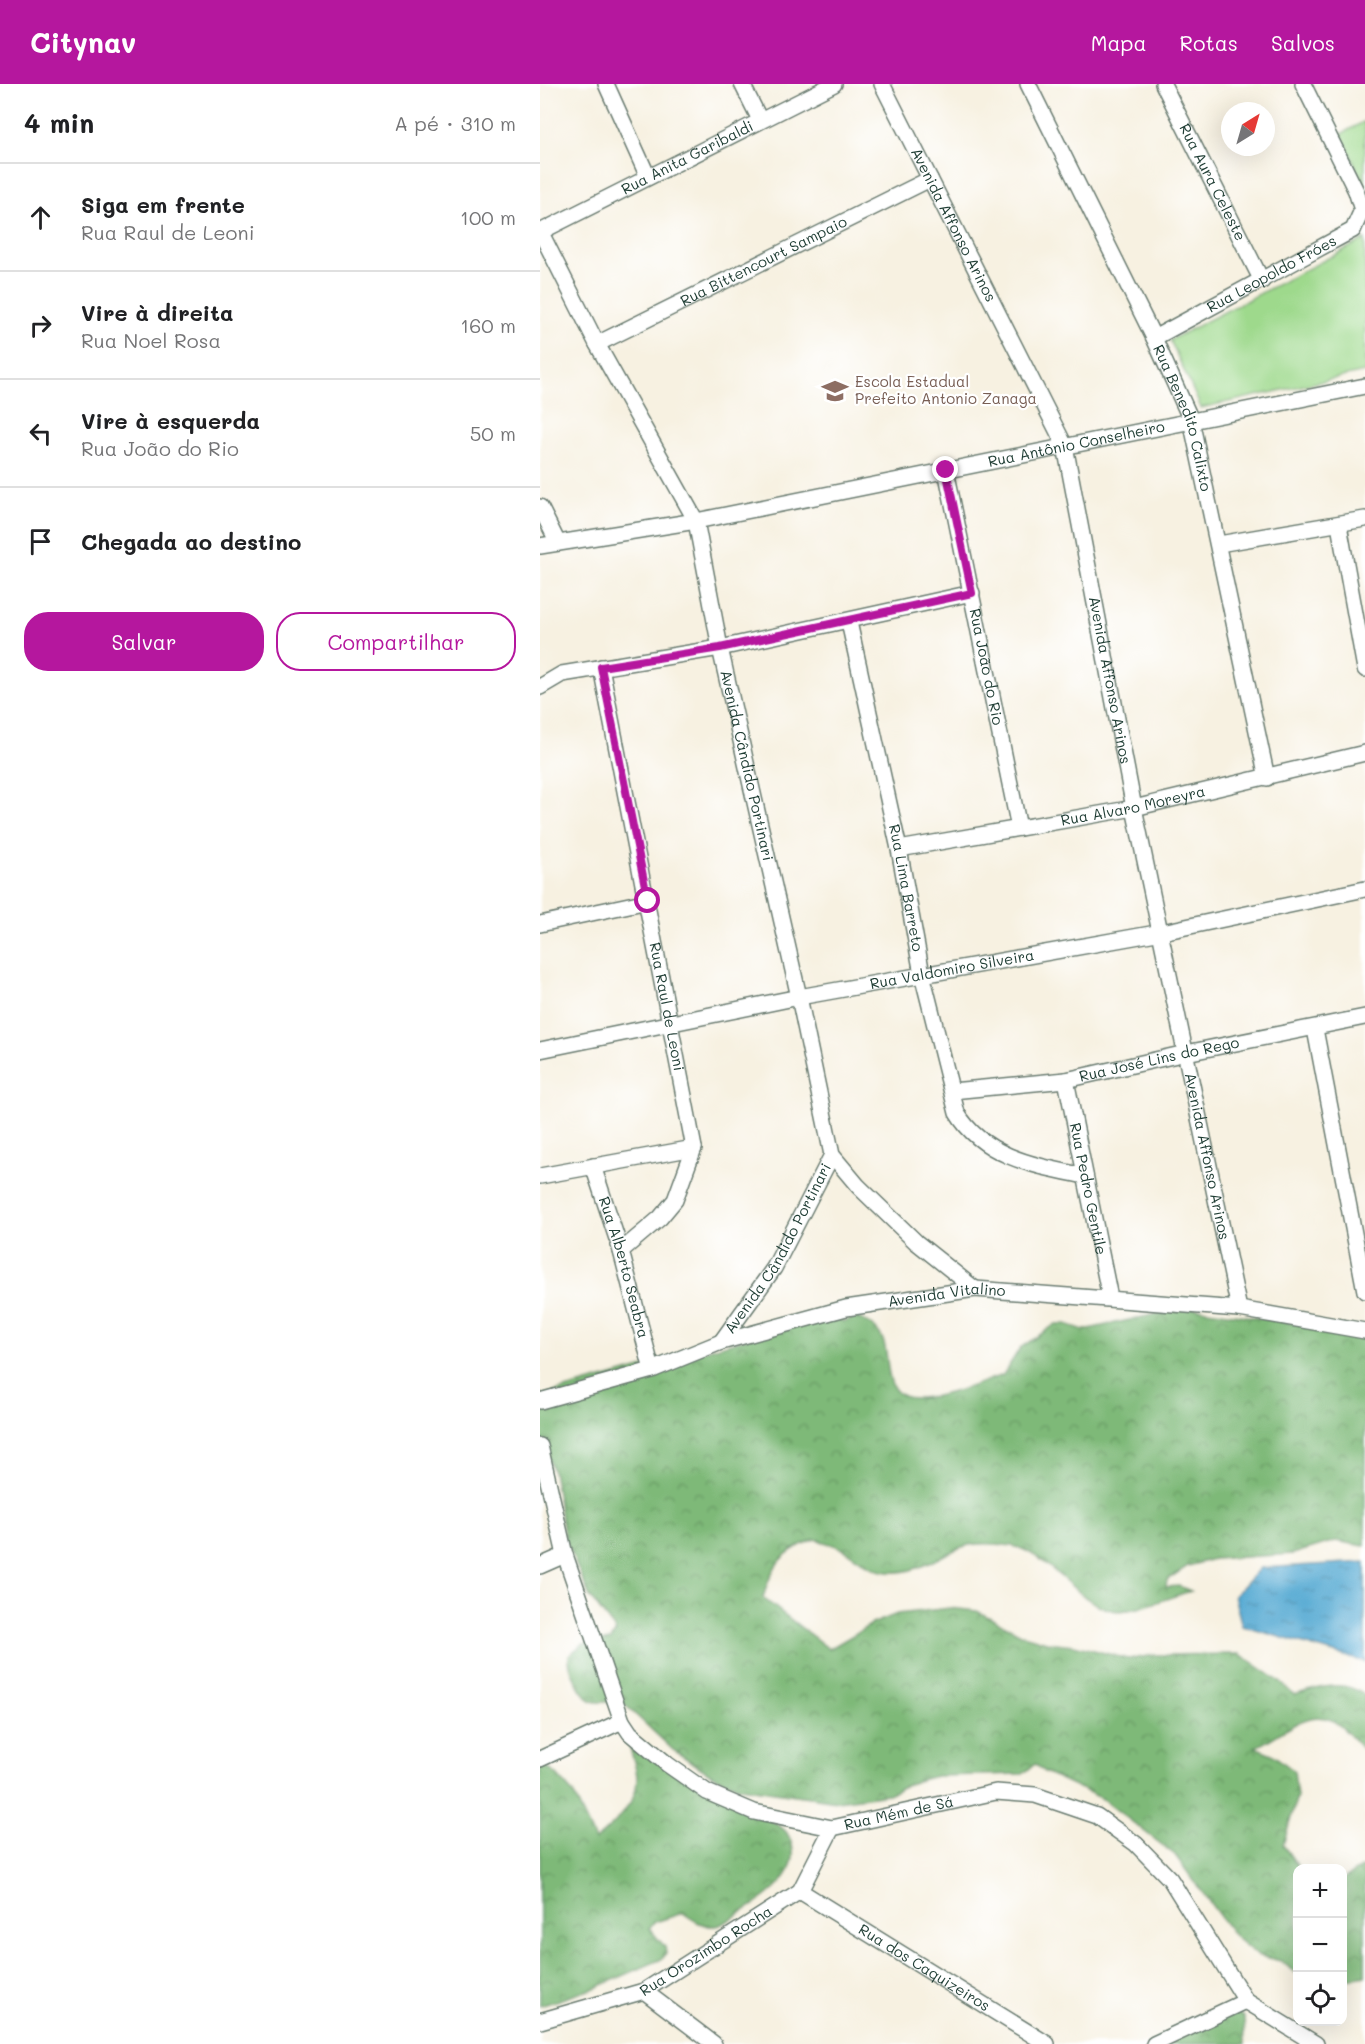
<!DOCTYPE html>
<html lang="pt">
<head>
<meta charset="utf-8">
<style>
  body { margin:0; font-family:Mali,sans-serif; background:#f2f2f2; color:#202124 }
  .controls { position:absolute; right:18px; bottom:18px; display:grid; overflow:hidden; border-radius:12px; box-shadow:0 6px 24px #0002 }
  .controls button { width:54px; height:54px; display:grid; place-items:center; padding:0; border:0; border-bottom:2px solid #e0e0e0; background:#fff; color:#202124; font:30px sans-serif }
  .compass { position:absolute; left:681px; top:18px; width:54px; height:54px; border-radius:50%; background:#fff; box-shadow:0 6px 24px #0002; rotate:37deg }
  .stop { position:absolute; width:18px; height:18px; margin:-14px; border:4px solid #b5179e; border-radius:50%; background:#fff }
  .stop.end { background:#b5179e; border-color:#fff; box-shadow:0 2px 6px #0008 }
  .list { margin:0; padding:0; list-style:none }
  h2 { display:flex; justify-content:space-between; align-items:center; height:78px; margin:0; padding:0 24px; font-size:26px }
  h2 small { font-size:20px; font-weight:400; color:#757577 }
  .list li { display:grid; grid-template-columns:39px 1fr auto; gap:18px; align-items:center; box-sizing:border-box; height:108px; padding:0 24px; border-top:2px solid #e0e0e0 }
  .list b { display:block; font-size:22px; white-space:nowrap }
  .list p { margin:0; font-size:20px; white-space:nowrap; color:#757577 }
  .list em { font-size:20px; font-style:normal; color:#757577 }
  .actions { display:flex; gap:12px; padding:18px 24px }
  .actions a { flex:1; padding:14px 0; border:2px solid #b5179e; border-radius:24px; text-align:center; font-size:21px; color:#b5179e }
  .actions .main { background:#b5179e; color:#fff }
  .icon { flex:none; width:33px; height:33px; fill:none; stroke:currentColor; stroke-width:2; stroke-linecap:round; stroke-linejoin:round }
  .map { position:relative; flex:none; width:825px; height:1960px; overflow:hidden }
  header { display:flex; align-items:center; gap:36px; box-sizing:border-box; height:84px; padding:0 30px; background:#b5179e; color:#fff }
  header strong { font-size:28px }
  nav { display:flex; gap:33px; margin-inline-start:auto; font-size:21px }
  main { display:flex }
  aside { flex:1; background:#fff }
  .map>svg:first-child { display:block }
</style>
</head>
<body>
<header>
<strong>Citynav</strong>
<nav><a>Mapa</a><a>Rotas</a><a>Salvos</a></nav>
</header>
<main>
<aside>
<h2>4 min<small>A pé · 310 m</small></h2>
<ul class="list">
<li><svg class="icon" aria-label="ahead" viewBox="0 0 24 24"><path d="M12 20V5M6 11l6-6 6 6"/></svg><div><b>Siga em frente</b><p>Rua Raul de Leoni</p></div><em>100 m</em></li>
<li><svg class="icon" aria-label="right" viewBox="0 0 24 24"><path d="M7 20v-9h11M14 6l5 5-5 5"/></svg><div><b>Vire à direita</b><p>Rua Noel Rosa</p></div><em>160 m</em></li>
<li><svg class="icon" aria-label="left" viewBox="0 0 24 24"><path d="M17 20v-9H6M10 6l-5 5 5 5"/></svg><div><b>Vire à esquerda</b><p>Rua João do Rio</p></div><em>50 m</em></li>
<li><svg class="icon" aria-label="arrive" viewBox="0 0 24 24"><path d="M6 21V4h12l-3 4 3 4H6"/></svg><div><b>Chegada ao destino</b></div></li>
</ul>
<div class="actions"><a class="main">Salvar</a><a>Compartilhar</a></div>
</aside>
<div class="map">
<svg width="825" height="1960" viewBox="0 0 825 1960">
  <defs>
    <pattern id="forest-crowns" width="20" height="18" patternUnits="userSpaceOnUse" patternTransform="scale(1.5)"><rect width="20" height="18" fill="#7eb978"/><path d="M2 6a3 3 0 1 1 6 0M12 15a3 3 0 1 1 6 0" fill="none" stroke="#679863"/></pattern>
    <pattern id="water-ripples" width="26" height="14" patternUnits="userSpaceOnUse" patternTransform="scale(1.5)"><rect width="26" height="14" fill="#57aad3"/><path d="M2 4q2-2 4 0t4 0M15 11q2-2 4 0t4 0" fill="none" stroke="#478cac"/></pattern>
  </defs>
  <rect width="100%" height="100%" fill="#fff"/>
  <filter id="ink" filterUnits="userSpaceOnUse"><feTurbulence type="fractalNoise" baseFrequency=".0167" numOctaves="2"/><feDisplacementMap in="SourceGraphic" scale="12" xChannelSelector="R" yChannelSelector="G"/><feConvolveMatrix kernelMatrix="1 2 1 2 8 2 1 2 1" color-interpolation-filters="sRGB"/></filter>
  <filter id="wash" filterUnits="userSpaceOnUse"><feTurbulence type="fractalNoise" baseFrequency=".008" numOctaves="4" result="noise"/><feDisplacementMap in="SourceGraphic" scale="24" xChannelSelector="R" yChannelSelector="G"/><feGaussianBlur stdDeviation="1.35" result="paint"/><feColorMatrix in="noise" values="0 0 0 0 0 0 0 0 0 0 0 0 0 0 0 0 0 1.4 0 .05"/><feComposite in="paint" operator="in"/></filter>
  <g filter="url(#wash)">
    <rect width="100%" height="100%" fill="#f7f1e1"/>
    <g fill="url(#forest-crowns)" stroke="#4e7b56" stroke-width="1.5">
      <path d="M648 1223 825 1250V1462L795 1457 753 1470 674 1475 648 1482 627 1496 626 1503 639 1502 651 1507C631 1512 591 1531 572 1526 535 1518 509 1469 472 1462 456 1460 437 1458 422 1463 397 1472 380 1490 349 1488 328 1487 318 1472 301 1464 293 1460 283 1458 275 1455 241 1468 233 1479 223 1514L289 1565 332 1540 357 1530 410 1524 437 1527 483 1551 507 1558 534 1561 588 1575 615 1571 700 1570 739 1597 754 1611C778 1604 803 1594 825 1611V1668C817 1659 808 1648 799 1641 770 1618 741 1653 715 1663L732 1670 754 1687 757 1713 743 1761 759 1784 757 1890 741 1877 717 1871 695 1853 635 1771 561 1714 505 1688 495 1680 483 1690 396 1692 376 1697 348 1710 297 1717 200 1703 170 1690 133 1666 80 1616C73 1617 64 1619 56 1618 42 1616 28 1584 29 1571L43 1560 71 1556 76 1547 50 1513 25 1455 13 1387 0 1352V1312L291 1231 304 1238 315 1233C327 1237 340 1245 344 1259 351 1282 342 1316 379 1314 407 1313 436 1300 463 1291L480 1264 516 1240H526L544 1246Z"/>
      <path d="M90 1665C113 1674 238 1734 247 1749 269 1787 227 1814 200 1829 193 1833 184 1841 176 1842 163 1843 153 1836 143 1829L115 1838 109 1844 125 1863 126 1870 122 1875 55 1904 0 1922V1678L17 1691 33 1709 55 1756C73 1741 98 1720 97 1694 97 1685 93 1674 90 1665Z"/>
      <path d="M825 1782V1892L803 1896V1795Z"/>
      <path d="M694 1926 704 1933 705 1960H620Z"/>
    </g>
    <g fill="#9ed98c" stroke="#5e8b60" stroke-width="1.5">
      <path d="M825 37V103L801 50Z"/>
      <path d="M825 155V288L661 324 630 256Z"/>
    </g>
    <path fill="url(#water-ripples)" stroke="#3b7484" stroke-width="1.5" d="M825 1478V1578L702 1542 694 1512 720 1484Z"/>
  </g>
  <g filter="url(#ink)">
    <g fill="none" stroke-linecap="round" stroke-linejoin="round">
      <g stroke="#6b7c71" stroke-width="18">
        <g id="minor">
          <path d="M66 0 108 93"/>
          <path d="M202 0 220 36"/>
          <path id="s1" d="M342 0 525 362 594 724 699 1225"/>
          <path id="s2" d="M488 0 614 254 651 336 727 694"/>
          <path id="s3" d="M623 0 722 197"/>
          <path id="s4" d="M0 147 57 260 156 437 180 564 259 913 292 1071 318 1102 376 1158 435 1205"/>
          <path id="s5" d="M0 148 294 0"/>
          <path id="s6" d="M614 254 813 146 822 126 816 107 763 0"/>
          <path id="s7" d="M57 260 390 95"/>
          <path id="s8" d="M406 386 479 744"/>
          <path d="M0 423 18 459"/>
          <path d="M799 441 825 585"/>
          <path d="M679 460 825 435"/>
          <path id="s9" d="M0 462 156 437 825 302"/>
          <path id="s10" d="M309 538 359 765 382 890 417 1029C444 1074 497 1082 545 1092"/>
          <path id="s11" d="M61 583 154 1064 135 1116 120 1134 81 1167"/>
          <path d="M0 603 22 590 180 564 432 509"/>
          <path id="s12" d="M359 765 594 724 825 669"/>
          <path d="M0 840 108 817"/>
          <path d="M775 945 825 1207"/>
          <path id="s13" d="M0 966 259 913 622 848 825 805"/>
          <path id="s14" d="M526 996 570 1214"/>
          <path id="s15" d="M412 1007 526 996 646 969 825 933"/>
          <path id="s16" d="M53 1082 81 1167 112 1286"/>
          <path d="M0 1092 154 1064"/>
          <path id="s17" d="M181 1258 234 1184 292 1071"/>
          <path id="s18" d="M0 1317 112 1286 181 1258 306 1224 435 1205 699 1225 825 1247"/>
          <path id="s19" d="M0 1362 25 1471 82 1637 90 1649 127 1680 167 1708 214 1728 292 1744 456 1708 495 1711 557 1732 596 1760 630 1795 706 1917 776 1960"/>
          <path d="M0 1482 25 1471"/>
          <path d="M0 1675 82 1637"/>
          <path id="s20" d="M260 1807 507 1960"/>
          <path d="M104 1907 174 1960"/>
          <path id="s21" d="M0 1937 104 1907 260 1807 292 1744"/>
          <path d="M614 1960 706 1917"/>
        </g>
      </g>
      <use href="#minor" stroke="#fff" stroke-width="15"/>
    </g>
  </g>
  <g fill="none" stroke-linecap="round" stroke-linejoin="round" filter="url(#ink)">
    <path stroke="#b5179e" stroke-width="8" d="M108 817 61 583 180 564 432 509 406 386"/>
  </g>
  <defs>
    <g id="school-bare" transform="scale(2.07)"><path d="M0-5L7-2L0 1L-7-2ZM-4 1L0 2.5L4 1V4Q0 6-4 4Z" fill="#8d6e63" stroke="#fff" stroke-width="2.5" paint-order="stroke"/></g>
  </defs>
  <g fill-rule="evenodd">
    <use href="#school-bare" x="295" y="307"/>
  </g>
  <g text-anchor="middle" stroke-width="4.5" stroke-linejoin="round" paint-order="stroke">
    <g font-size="15" fill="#1f3d34" stroke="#fff">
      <text dy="5" stroke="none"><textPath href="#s5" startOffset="165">Rua Anita Garibaldi</textPath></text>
      <text dy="5" stroke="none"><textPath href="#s3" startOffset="110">Rua Aura Celeste</textPath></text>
      <text dy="5" stroke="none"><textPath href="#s1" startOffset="158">Avenida Affonso Arinos</textPath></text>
      <text dy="5" stroke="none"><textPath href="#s7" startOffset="186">Rua Bittencourt Sampaio</textPath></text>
      <text dy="5" stroke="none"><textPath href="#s6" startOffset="134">Rua Leopoldo Fróes</textPath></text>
      <text dy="5" stroke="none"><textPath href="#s2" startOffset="369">Rua Benedito Calixto</textPath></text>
      <text dy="5" stroke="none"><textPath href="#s9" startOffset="546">Rua Antônio Conselheiro</textPath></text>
      <text dy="5" stroke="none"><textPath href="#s8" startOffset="201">Rua João do Rio</textPath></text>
      <text dy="5" stroke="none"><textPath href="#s1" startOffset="644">Avenida Affonso Arinos</textPath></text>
      <text dy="5" stroke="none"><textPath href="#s4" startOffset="579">Avenida Cândido Portinari</textPath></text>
      <text dy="5" stroke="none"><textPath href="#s12" startOffset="238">Rua Alvaro Moreyra</textPath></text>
      <text dy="5" stroke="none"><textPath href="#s10" startOffset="272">Rua Lima Barreto</textPath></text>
      <text dy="5" stroke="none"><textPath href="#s13" startOffset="420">Rua Valdomiro Silveira</textPath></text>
      <text dy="5" stroke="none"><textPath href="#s11" startOffset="346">Rua Raul de Leoni</textPath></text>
      <text dy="5" stroke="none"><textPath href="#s15" startOffset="210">Rua José Lins do Rego</textPath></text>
      <text dy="5" stroke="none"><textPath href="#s1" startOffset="1130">Avenida Affonso Arinos</textPath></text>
      <text dy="5" stroke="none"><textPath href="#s14" startOffset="111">Rua Pedro Gentile</textPath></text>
      <text dy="5" stroke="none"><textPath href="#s17" startOffset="110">Avenida Cândido Portinari</textPath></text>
      <text dy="5" stroke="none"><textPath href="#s16" startOffset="106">Rua Alberto Seabra</textPath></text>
      <text dy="5" stroke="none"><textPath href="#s18" startOffset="422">Avenida Vitalino</textPath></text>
      <text dy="5" stroke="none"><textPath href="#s19" startOffset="598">Rua Mém de Sá</textPath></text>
      <text dy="5" stroke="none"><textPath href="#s21" startOffset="182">Rua Orozimbo Rocha</textPath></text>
      <text dy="5" stroke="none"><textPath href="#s20" startOffset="146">Rua dos Caquizeiros</textPath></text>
    </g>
    <g font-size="15" fill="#785e54" stroke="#fff" text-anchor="start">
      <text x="315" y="303">Escola Estadual<tspan x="315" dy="17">Prefeito Antonio Zanaga</tspan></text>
    </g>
  </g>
</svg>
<div class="controls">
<button>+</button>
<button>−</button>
<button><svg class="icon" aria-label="locate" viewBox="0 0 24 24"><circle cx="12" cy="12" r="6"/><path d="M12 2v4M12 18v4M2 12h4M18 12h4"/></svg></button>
</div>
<svg class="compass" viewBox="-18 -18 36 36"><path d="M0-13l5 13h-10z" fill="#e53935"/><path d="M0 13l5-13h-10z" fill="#757577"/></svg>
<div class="stop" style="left:108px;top:817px"></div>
<div class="stop end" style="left:406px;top:386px"></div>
</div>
</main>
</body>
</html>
